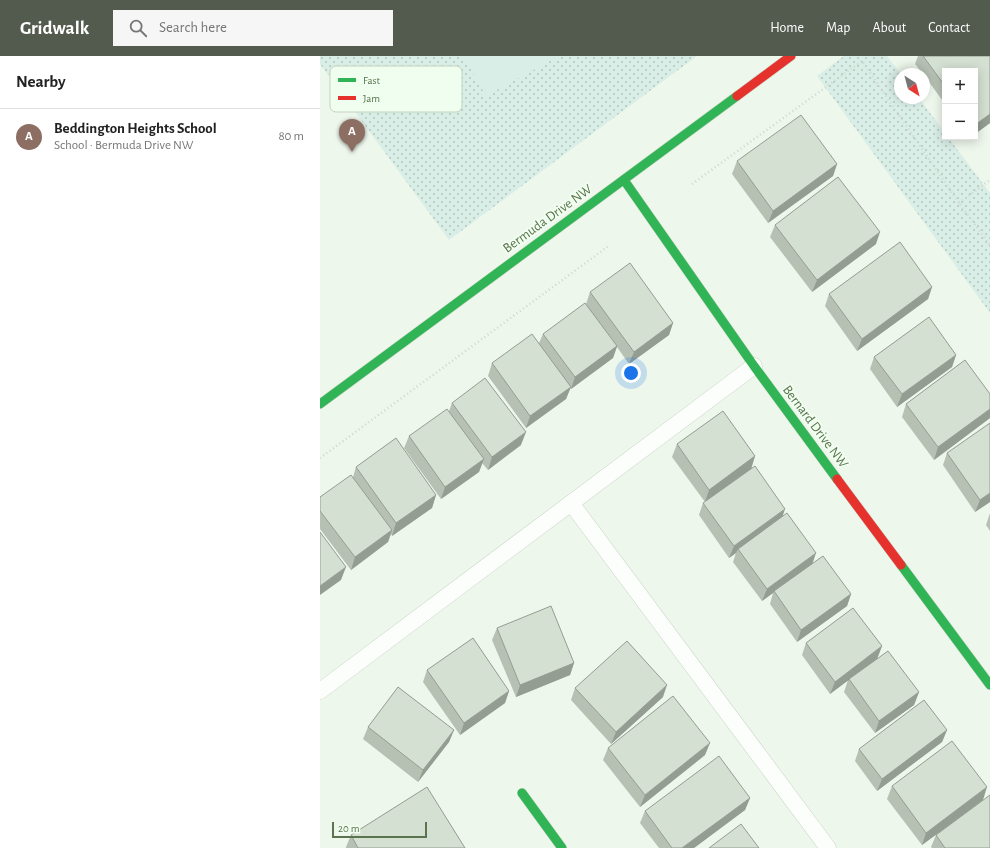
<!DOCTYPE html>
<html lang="en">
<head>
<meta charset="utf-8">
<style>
  body { margin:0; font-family:"Alegreya Sans",sans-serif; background:#f6f6f6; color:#222 }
  .controls { position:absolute; right:12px; top:12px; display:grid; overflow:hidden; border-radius:0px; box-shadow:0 2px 10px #0003 }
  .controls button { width:36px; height:36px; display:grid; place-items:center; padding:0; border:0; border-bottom:1px solid #e0e0e0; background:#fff; color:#222; font:20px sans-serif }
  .compass { position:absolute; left:574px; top:12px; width:36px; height:36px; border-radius:50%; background:#fff; box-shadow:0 2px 10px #0003; rotate:144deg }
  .scale { position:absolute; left:12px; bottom:10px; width:95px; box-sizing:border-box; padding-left:4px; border:2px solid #5b734e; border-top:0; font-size:11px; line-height:14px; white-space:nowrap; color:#5b734e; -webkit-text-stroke:3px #f0feef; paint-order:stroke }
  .you { position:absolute; left:311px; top:317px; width:14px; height:14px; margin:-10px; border:3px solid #fff; border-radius:50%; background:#1a73e8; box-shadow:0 0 0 6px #1a73e833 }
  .badge { display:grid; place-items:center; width:26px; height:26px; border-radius:50%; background:#535b4f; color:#fff; font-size:13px; font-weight:700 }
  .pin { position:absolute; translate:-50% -33px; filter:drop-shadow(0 1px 2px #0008) }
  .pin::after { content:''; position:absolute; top:21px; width:14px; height:12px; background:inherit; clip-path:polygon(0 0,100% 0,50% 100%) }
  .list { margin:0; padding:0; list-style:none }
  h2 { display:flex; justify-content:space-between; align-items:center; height:52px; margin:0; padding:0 16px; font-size:17px }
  h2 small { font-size:13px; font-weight:400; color:#767676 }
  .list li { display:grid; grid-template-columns:26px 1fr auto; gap:12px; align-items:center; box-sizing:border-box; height:56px; padding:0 16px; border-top:1px solid #e0e0e0 }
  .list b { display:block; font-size:15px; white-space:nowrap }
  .list p { margin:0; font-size:13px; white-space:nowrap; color:#767676 }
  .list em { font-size:13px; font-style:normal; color:#767676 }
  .icon { flex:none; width:22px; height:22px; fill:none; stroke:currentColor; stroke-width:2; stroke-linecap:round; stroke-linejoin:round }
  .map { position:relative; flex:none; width:670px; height:792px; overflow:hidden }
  header { display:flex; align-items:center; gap:24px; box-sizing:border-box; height:56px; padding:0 20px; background:#535b4f; color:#fff }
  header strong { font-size:19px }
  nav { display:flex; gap:22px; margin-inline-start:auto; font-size:14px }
  .search { width:280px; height:36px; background:#f6f6f6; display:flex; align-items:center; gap:10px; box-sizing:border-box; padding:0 14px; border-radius:0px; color:#767676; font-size:15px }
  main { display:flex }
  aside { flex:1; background:#fff }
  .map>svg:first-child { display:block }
</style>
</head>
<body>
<header>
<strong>Gridwalk</strong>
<div class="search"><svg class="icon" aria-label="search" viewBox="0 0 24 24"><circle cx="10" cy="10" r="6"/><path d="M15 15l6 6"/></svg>Search here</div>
<nav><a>Home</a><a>Map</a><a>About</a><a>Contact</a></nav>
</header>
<main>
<aside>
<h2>Nearby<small></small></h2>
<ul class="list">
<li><span class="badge" style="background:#8d6e63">A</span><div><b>Beddington Heights School</b><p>School · Bermuda Drive NW</p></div><em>80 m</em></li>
</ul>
</aside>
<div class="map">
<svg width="670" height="792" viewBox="0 0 670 792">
  <defs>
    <pattern id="park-dots" width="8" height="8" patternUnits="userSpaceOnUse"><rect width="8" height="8" fill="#d9eee7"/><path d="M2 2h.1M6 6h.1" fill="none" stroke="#b3c5bd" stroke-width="1.8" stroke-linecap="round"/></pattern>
  </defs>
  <rect width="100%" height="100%" fill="#eef7ec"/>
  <g fill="url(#park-dots)">
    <path d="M0 0H377L129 184 0 8Z"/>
    <path d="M524 0H567L581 18 580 42H599L625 77V81H628L670 137V257L497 20Z"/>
  </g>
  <path fill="#d9eee7" d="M143 0H239L166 40Z"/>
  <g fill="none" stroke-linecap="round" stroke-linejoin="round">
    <g stroke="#cbd4c7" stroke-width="17">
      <g id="lane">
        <path d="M251 447 508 792"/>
        <path d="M0 635 434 310"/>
      </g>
    </g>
    <g stroke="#cbd4c7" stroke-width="10">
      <g id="fast">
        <path d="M304 124 434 310 517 423"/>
        <path d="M0 348 417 40"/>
        <path d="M581 509 670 629"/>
        <path d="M202 737 242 792"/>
      </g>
    </g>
    <g stroke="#cbd4c7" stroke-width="10">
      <g id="jam">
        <path d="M417 40 471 0"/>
        <path d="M517 423 581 509"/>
      </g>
    </g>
    <g stroke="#d0d7cc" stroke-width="2.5" stroke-dasharray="1 3" stroke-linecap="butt">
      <path d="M372 128 542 5 639 147 670 189"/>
      <path d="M639 147 670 124"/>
      <path d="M0 402 290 189"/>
    </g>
    <use href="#lane" stroke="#fcfefc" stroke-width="16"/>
    <use href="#fast" stroke="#30b455" stroke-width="9"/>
    <use href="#jam" stroke="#e5322d" stroke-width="9"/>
  </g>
  <g fill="#b6c1b4">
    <path d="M598 0H670V67L655 78V15H625V48L604 19V18H603L595 8Z"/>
    <path d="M417 105 517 108 513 120 448 167 412 118Z"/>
    <path d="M455 169 556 188 492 236 450 181Z"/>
    <path d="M612 231 608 243 537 295 505 250 509 238Z"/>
    <path d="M270 236 353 267 349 279 309 308 297 291 293 302 251 333 250 332 246 343 206 372 168 320 172 307 219 287 223 278 266 248Z"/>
    <path d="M636 299 632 311 577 351 550 313 554 301Z"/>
    <path d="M670 338V362L614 404 582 361 586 348Z"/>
    <path d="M132 347 201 389 168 414 162 407 159 416 121 443 84 392 89 380 129 355Z"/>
    <path d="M357 388 435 400 431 413 385 446 352 401Z"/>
    <path d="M627 397 670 446 655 456 623 409Z"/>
    <path d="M36 411 116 439 112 452 72 480 71 478 68 486 31 514 0 473V441L33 421Z"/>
    <path d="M383 447 462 461 492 508 531 538 527 550 477 586 450 548 453 537 442 545 413 506 416 497 409 502 379 459Z"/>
    <path d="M670 457V475L666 469Z"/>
    <path d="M177 572 254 607 250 619 196 641 172 584Z"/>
    <path d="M486 587 562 590 557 603 599 636 594 649 555 677 524 636 528 624 510 638 482 599Z"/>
    <path d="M107 614 189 635 185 647 140 679 103 626Z"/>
    <path d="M255 632 343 641 291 688 251 644Z"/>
    <path d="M48 671 134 674 129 686 98 726 43 683Z"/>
    <path d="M627 674 622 686 557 735 535 705 539 693Z"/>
    <path d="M288 692 385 699 320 751 283 704Z"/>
    <path d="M572 730 663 744 602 789 567 743Z"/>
    <path d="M430 742 425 754 374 792H339L320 767 325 755Z"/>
    <path d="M31 779 145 792H26V791Z"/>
    <path d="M616 779 670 792H612L611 791Z"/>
  </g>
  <g fill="#949d92">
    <path d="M670 58V67L655 78V69Z"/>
    <path d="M517 108 513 120 448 167 453 155Z"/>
    <path d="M560 176 556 188 492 236 497 224Z"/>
    <path d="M612 231 608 243 537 295 542 283Z"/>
    <path d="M353 267 349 279 309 308 314 296Z"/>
    <path d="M297 290 293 302 251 333 255 321Z"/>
    <path d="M636 299 632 311 577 351 582 338Z"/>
    <path d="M251 331 246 343 206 372 210 360Z"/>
    <path d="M670 353V362L614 404 618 391Z"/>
    <path d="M206 376 201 389 168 414 172 401Z"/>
    <path d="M435 400 431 413 385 446 389 434Z"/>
    <path d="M164 403 159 416 121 443 125 431Z"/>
    <path d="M670 437V446L655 456 660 444Z"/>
    <path d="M116 439 112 452 72 480 76 467Z"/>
    <path d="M465 453 461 465 418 493 416 497 409 502 414 490Z"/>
    <path d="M72 474 68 486 31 514 35 501Z"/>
    <path d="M496 497 492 509 454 535 453 537 442 545 447 533Z"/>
    <path d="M26 511 21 524 0 539V530Z"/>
    <path d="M531 538 527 550 477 586 481 574Z"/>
    <path d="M562 590 557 603 510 638 515 626Z"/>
    <path d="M254 607 250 619 196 641 200 629Z"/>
    <path d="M347 629 343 641 291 688 296 676Z"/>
    <path d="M189 635 185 647 140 679 144 667Z"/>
    <path d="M599 636 594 649 555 677 559 665Z"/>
    <path d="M134 674 129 686 98 726 103 714Z"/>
    <path d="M627 674 622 686 557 735 562 723Z"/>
    <path d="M390 687 385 699 320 751 325 739Z"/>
    <path d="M667 731 663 744 602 789 606 777Z"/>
    <path d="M430 742 425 754 374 792H362Z"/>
  </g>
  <g fill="#d4e0d1" stroke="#949d92">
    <path d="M603 0H670V58L655 69V15H625V30Z"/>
    <path d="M481 59 517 108 453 155 417 105Z"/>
    <path d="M518 121 560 176 497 224 455 169Z"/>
    <path d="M580 186 612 231 542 283 509 238Z"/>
    <path d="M310 207 353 267 314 296 270 236Z"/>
    <path d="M265 247 297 290 255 321 223 278Z"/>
    <path d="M609 261 636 299 582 338 554 301Z"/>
    <path d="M212 278 251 331 210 360 172 307Z"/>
    <path d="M645 304 670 338V353L618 391 586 348Z"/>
    <path d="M165 322 206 376 172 401 132 347Z"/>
    <path d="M127 353 164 403 125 431 89 380Z"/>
    <path d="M403 355 435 400 389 434 357 388Z"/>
    <path d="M670 367V437L660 444 627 397Z"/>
    <path d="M76 382 116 439 76 467 36 411Z"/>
    <path d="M435 410 465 453 414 490 383 447Z"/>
    <path d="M31 419 72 474 35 501 0 455V441Z"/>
    <path d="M467 457 496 497 447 533 418 493Z"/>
    <path d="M0 476 26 511 0 530Z"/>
    <path d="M503 500 531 538 481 574 454 535Z"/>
    <path d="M231 550 254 607 200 629 177 572Z"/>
    <path d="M533 552 562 590 515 626 486 587Z"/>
    <path d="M153 582 189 635 144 667 107 614Z"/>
    <path d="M307 585 347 629 296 676 255 632Z"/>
    <path d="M568 595 599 636 559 665 529 623Z"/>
    <path d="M78 631 134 674 103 714 48 671Z"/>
    <path d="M353 640 390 687 325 739 288 692Z"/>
    <path d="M604 644 627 674 562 723 539 693Z"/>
    <path d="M632 685 667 731 606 777 572 730Z"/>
    <path d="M399 700 430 742 362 792H352L325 755Z"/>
    <path d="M107 731 145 792H38L31 779Z"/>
    <path d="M670 739V792H625L616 779Z"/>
    <path d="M421 768 439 792H389Z"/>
  </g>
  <g text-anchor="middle" stroke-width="4" stroke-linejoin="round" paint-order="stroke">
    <g font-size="14" fill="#5b734e" stroke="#f0feef">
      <text transform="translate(227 162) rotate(-36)" y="5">Bermuda Drive NW</text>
      <text transform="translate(496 370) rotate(53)" y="5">Bernard Drive NW</text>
    </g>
  </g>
  <rect x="10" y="10" width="132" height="46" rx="6" fill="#f0feef" stroke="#c3d4bf" stroke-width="1"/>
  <rect x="18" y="22" width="18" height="4" fill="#30b455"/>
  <rect x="18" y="40" width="18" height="4" fill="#e5322d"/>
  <g font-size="11" fill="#5b734e">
    <text x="43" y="28">Fast</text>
    <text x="43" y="46">Jam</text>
  </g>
</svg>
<div class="controls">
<button>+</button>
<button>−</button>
</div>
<svg class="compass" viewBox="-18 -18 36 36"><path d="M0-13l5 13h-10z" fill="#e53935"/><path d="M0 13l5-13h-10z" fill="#767676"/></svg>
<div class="scale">20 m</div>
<div class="you"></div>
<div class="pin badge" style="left:32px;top:96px;background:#8d6e63">A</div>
</div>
</main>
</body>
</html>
